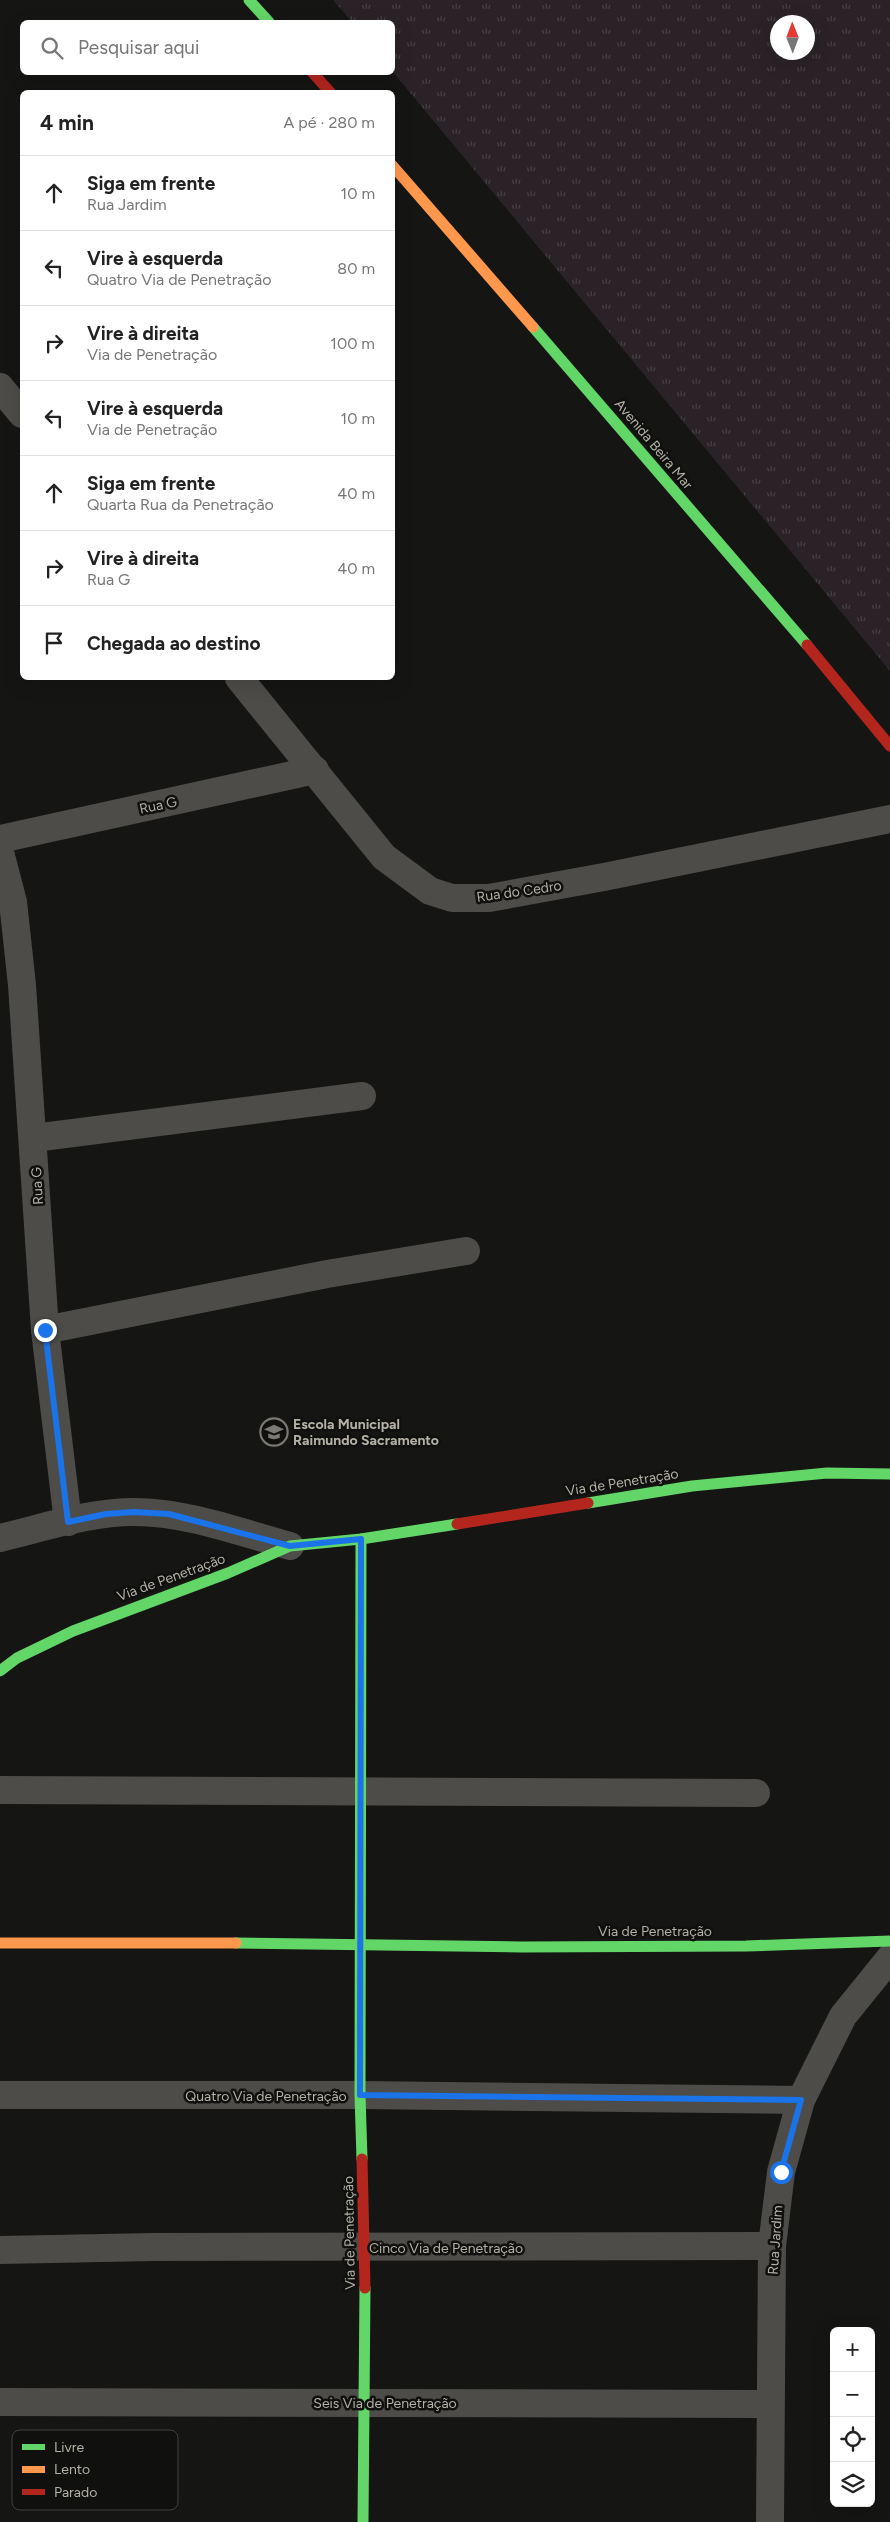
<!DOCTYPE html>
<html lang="pt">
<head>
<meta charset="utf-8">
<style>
  body { margin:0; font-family:Figtree,sans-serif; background:#f6f6f6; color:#222 }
  .controls { position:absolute; right:15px; bottom:15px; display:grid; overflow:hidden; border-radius:8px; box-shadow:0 5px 20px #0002 }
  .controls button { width:45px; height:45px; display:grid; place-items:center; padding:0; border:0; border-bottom:1px solid #e0e0e0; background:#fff; color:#222; font:25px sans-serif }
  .compass { position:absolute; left:770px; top:15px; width:45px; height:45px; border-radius:50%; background:#fff; box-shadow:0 5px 20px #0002; rotate:359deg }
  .stop { position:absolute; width:15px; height:15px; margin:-11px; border:4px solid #1a73e8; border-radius:50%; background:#fff }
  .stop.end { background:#1a73e8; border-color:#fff; box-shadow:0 1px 5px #0008 }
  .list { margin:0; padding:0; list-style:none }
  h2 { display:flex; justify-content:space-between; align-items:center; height:65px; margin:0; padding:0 20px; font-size:21px }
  h2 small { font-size:16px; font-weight:400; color:#767676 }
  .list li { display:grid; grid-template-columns:32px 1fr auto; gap:15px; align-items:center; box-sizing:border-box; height:75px; padding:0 20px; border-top:1px solid #e0e0e0 }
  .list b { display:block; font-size:19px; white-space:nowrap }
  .list p { margin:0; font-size:16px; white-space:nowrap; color:#767676 }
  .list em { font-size:16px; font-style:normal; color:#767676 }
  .icon { flex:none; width:28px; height:28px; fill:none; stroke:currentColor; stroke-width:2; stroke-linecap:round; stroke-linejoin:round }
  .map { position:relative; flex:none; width:890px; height:2522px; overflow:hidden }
  .search { position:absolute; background:#fff; box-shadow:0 5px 20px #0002; left:20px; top:20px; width:375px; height:55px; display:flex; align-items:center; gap:12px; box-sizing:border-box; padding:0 18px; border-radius:8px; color:#767676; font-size:19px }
  .panel { position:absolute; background:#fff; box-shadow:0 5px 20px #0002; left:20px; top:90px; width:375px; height:590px; border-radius:8px }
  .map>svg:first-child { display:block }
</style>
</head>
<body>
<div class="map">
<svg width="890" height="2522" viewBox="0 0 890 2522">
  <defs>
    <pattern id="grass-tufts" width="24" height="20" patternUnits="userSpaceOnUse" patternTransform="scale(1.25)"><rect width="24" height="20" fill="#2a2227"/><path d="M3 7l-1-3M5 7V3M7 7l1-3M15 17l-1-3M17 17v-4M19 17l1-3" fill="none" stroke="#464043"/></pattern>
  </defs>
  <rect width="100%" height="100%" fill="#151514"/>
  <path fill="url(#grass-tufts)" fill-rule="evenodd" d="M333 0H890V671L393 72 392 22H352ZM778 22H808V52H778Z"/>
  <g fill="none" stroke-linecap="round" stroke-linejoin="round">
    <g stroke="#4d4c49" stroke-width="28">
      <path d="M0 387 22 414"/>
      <path d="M239 678 384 857 430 891 452 898H489L604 877 890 819"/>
      <path d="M0 839 315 770"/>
      <path d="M0 852 13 902 22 985 45 1330 68 1522"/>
      <path d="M34 1138 362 1096"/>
      <path d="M45 1330 327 1274 466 1251"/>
      <path d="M0 1538C43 1528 89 1512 134 1512 187 1512 239 1532 290 1546"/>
      <path d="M0 1790 756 1793"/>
      <path d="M0 2095H360L801 2100"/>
      <path d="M0 2250 154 2247 772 2246"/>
      <path d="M0 2402 770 2404"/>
      <path d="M770 2522 772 2246 781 2172 801 2100 843 2016 890 1958"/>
    </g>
    <g stroke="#63d668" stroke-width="11">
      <path d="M249 0 269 22"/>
      <path d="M533 327 807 645"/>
      <path d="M588 1503 692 1486 827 1473 890 1474"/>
      <path d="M361 1539 360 2095 362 2159"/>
      <path d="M0 1671 17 1658 73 1631 228 1573 290 1546 361 1539 457 1524"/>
      <path d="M236 1943 521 1947 746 1946 890 1941"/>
      <path d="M363 2522 365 2288"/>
    </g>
    <g stroke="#ff974d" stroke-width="11">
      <path d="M392 165 533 327"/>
      <path d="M0 1943H236"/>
    </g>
    <g stroke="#b3261e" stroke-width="11">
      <path d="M312 72 330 92"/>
      <path d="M807 645 890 746"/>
      <path d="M457 1524 588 1503"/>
      <path d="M362 2159 365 2288"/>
    </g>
  </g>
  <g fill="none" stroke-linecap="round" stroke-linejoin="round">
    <path stroke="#1a73e8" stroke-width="6" d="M45 1330 68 1522 106 1514 134 1512 169 1514 290 1546 361 1539 360 2095 801 2100 781 2172"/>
  </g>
  <defs>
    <g id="school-ring" transform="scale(1.4375)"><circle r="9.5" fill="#10100f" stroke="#7c7a73" stroke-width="1.5"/><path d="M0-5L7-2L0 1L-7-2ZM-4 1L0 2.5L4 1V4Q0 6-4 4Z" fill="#7c7a73"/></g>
  </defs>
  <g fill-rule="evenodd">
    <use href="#school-ring" x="274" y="1432"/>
  </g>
  <g text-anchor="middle" stroke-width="5" stroke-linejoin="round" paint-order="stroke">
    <g font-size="14" fill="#b4b1a6" stroke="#10100f">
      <text transform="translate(654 444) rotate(50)" y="5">Avenida Beira Mar</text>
      <text transform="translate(158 805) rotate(-12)" y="5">Rua G</text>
      <text transform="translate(519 891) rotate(-8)" y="5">Rua do Cedro</text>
      <text transform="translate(37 1186) rotate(-93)" y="5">Rua G</text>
      <text transform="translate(622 1482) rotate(-9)" y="5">Via de Penetração</text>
      <text transform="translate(171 1577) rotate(-20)" y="5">Via de Penetração</text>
      <text x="655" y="1936">Via de Penetração</text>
      <text x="266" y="2101">Quatro Via de Penetração</text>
      <text transform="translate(349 2233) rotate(-91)" y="5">Via de Penetração</text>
      <text transform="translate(775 2240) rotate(-86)" y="5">Rua Jardim</text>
      <text x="446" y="2253">Cinco Via de Penetração</text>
      <text x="385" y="2408">Seis Via de Penetração</text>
    </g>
    <g font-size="14" font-weight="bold" fill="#b4b1a6" stroke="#10100f" text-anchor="start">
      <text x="293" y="1429">Escola Municipal<tspan x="293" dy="16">Raimundo Sacramento</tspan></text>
    </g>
  </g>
  <rect x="12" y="2430" width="166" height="80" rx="8" fill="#10100f" stroke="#41403c" stroke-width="1"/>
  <rect x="22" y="2444" width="23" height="6" fill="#63d668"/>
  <rect x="22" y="2466" width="23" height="7" fill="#ff974d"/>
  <rect x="22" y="2489" width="23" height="6" fill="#b3261e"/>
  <g font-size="14" fill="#b4b1a6">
    <text x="54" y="2452">Livre</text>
    <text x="54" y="2474">Lento</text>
    <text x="54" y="2497">Parado</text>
  </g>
</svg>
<div class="controls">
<button>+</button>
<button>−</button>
<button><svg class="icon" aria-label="locate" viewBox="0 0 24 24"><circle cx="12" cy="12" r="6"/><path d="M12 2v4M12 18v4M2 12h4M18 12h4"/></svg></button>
<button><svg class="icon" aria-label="layers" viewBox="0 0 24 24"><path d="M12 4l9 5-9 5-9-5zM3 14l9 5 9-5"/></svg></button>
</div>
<svg class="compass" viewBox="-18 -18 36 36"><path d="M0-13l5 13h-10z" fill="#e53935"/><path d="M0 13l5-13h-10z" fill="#767676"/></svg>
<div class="stop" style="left:781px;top:2172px"></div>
<div class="stop end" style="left:45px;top:1330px"></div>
<div class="search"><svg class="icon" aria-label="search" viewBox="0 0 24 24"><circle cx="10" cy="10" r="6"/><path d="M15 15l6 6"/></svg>Pesquisar aqui</div>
<section class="panel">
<h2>4 min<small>A pé · 280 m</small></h2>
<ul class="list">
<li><svg class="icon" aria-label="ahead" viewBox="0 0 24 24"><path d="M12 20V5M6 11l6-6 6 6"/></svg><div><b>Siga em frente</b><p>Rua Jardim</p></div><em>10 m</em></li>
<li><svg class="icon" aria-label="left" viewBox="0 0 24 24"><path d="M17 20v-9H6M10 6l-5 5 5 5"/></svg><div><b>Vire à esquerda</b><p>Quatro Via de Penetração</p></div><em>80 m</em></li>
<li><svg class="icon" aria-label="right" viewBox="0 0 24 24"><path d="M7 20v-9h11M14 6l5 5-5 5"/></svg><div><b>Vire à direita</b><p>Via de Penetração</p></div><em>100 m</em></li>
<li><svg class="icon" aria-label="left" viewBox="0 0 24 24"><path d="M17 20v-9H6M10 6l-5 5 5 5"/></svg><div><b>Vire à esquerda</b><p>Via de Penetração</p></div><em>10 m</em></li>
<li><svg class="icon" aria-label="ahead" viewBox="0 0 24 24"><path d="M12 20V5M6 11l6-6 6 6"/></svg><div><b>Siga em frente</b><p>Quarta Rua da Penetração</p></div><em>40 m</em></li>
<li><svg class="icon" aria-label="right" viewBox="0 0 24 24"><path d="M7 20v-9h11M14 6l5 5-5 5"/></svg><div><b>Vire à direita</b><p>Rua G</p></div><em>40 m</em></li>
<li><svg class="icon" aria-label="arrive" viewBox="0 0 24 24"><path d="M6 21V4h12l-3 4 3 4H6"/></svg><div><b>Chegada ao destino</b></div></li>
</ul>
</section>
</div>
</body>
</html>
